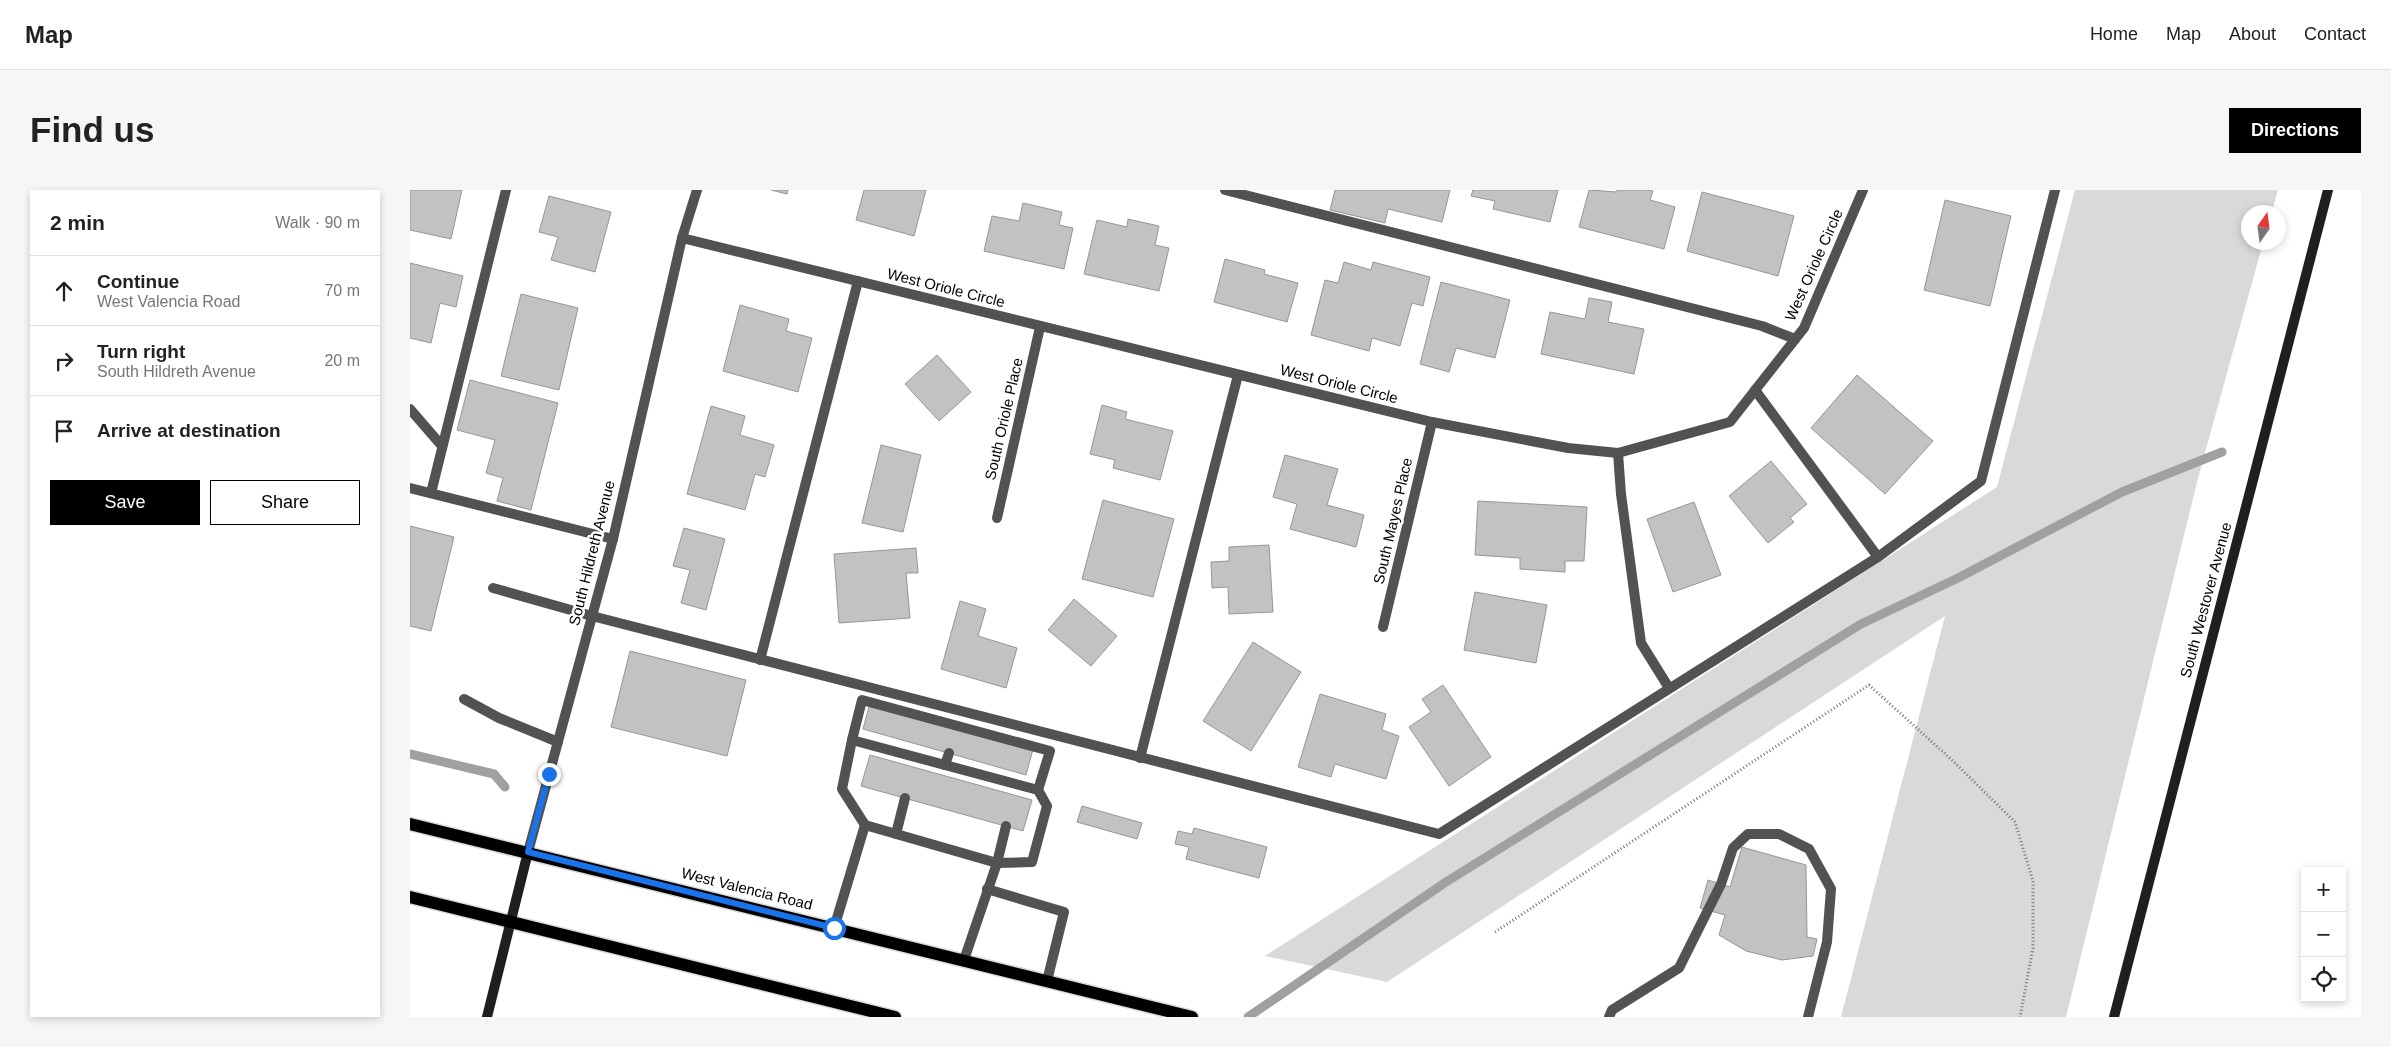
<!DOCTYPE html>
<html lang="en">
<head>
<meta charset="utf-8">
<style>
  body { margin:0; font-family:Arial,sans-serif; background:#f6f6f6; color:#222 }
  .controls { position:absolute; right:15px; bottom:15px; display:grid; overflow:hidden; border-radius:0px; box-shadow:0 2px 8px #0003 }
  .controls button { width:45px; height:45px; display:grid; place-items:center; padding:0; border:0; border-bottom:1px solid #e0e0e0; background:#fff; color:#222; font:25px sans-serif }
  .compass { position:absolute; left:1831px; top:15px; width:45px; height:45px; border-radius:50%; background:#fff; box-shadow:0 2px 8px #0003; rotate:14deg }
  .stop { position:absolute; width:15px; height:15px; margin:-11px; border:4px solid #1a73e8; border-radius:50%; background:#fff }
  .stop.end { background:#1a73e8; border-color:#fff; box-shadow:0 1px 5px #0008 }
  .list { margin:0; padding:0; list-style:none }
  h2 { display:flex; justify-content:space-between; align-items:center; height:65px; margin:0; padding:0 20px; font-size:21px }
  h2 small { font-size:16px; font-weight:400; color:#767676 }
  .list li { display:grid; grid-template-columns:32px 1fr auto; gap:15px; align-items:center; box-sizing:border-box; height:70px; padding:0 20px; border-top:1px solid #e0e0e0 }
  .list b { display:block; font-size:19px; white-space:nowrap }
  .list p { margin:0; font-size:16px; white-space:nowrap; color:#767676 }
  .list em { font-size:16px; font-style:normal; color:#767676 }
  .actions { display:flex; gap:10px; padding:15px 20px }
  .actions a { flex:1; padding:11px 0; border:1px solid #000; border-radius:0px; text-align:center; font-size:18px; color:#000 }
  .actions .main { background:#000; color:#fff }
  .icon { flex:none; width:28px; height:28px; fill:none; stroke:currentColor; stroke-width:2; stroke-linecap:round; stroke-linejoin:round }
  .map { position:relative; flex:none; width:1951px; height:827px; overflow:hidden; border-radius:0px }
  header { display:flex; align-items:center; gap:30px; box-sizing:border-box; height:70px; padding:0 25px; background:#fff; border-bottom:1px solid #e0e0e0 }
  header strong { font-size:24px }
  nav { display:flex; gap:28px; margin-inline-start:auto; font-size:18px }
  .intro { display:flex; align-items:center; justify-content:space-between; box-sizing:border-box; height:120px; padding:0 30px }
  h1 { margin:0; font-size:35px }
  .button { padding:12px 22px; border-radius:0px; background:#000; color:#fff; font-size:18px; font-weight:700 }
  main { display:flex; gap:30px; padding:0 30px }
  aside { flex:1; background:#fff; border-radius:0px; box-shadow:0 2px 8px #0003 }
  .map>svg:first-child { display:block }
</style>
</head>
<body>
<header>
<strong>Map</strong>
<nav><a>Home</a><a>Map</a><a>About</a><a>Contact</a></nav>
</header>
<div class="intro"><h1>Find us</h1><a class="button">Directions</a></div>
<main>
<aside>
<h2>2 min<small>Walk · 90 m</small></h2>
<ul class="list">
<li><svg class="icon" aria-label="ahead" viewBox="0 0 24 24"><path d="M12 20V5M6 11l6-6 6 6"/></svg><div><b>Continue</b><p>West Valencia Road</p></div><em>70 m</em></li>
<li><svg class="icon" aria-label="right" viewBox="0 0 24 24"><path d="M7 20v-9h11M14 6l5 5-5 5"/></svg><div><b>Turn right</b><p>South Hildreth Avenue</p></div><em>20 m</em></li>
<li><svg class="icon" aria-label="arrive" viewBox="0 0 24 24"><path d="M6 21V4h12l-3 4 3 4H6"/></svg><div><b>Arrive at destination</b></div></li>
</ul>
<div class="actions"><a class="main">Save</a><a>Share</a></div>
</aside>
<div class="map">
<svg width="1951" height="827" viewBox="0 0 1951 827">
  <rect width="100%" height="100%" fill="#fff"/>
  <path fill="#d9d9d9" d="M1665 0H1868L1862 22H1838V52L1853 53 1788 288 1656 827H1431L1535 426 977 792 855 766 1587 297Z"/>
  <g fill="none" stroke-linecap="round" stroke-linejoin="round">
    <g stroke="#a0a0a0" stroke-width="9">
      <path d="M0 564 84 584 95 597"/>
      <path d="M838 827 1036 692 1451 434 1548 388 1712 302 1812 262"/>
    </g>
  </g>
  <g fill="#c2c2c2" stroke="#969696">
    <path d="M0 0H52L41 49 0 40Z"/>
    <path d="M361 0H378L377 4Z"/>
    <path d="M454 0H516L504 46 446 30Z"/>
    <path d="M925 0H1040L1032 32 978 19 975 33 920 20Z"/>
    <path d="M1063 0H1148L1140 32 1083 19 1085 11 1061 6Z"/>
    <path d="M1179 0 1207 2V0H1237L1243 1 1240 10 1265 17 1254 59 1169 37Z"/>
    <path d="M1292 2 1384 26 1368 86 1277 61Z"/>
    <path d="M139 6 201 22 185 82 141 70 148 47 129 42Z"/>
    <path d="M1535 10 1601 26 1580 116 1514 100Z"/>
    <path d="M613 13 652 22 649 35 663 38 654 79 574 61 582 26 609 31Z"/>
    <path d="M718 29 749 36 745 55 759 58 749 101 674 84 687 30 717 37Z"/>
    <path d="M815 69 855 80 854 84 888 93 877 132 804 112Z"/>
    <path d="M934 72 961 80 963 72 1020 87 1013 116 1002 113 990 156 962 148 959 161 901 145 915 90 928 93Z"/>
    <path d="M0 73 53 86 46 117 30 113 21 153 0 148Z"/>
    <path d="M1031 92 1100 110 1085 168 1046 158 1039 182 1010 174Z"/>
    <path d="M111 104 168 118 149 200 91 186Z"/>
    <path d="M1179 108 1202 112 1198 132 1234 139 1224 184 1131 164 1140 122 1175 129Z"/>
    <path d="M330 115 379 129 376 141 402 148 388 202 313 181Z"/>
    <path d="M527 165 561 202 529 231 495 194Z"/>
    <path d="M1447 185 1523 251 1475 304 1401 238Z"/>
    <path d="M60 190 148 213 121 320 87 311 93 288 76 283 85 250 47 240Z"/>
    <path d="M692 215 717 222 715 229 763 241 750 290 703 278 705 270 680 264Z"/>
    <path d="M301 216 335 226 330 245 364 255 355 287 345 284 335 320 277 304Z"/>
    <path d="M471 255 511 265 493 342 452 333Z"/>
    <path d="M875 265 928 279 917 315 954 325 946 357 880 339 887 314 863 307Z"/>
    <path d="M1361 271 1397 314 1380 328 1384 332 1358 353 1319 306Z"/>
    <path d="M693 310 764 329 743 407 672 389Z"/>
    <path d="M1068 311 1177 317 1174 371H1155V382L1110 379V368L1065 365Z"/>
    <path d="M1284 312 1311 385 1263 402 1237 329Z"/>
    <path d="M0 336 44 347 21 441 0 436Z"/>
    <path d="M274 338 315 349 296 420 271 413 280 380 263 376Z"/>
    <path d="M859 355 863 422 819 424 818 397 802 398 801 372 819 371V357Z"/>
    <path d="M506 358 508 383H496L500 428 429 433 424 364Z"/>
    <path d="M1065 402 1137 415 1126 473 1054 460Z"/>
    <path d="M664 409 707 446 681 476 638 440Z"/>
    <path d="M550 411 576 419 568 446 607 458 596 498 531 479Z"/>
    <path d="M843 452 891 482 841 561 793 531Z"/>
    <path d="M220 461 336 490 317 566 201 537Z"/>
    <path d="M1033 495 1081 567 1039 596 999 537 1021 522 1012 509Z"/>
    <path d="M910 504 976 524 972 540 989 546 976 589 925 574 921 587 888 577Z"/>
    <path d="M460 513 623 559 616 585 453 539Z"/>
    <path d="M460 565 622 610 613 641 451 596Z"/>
    <path d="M672 616 732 633 727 649 667 632Z"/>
    <path d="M784 638 857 657 849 688 776 669 779 657 765 654 768 641 782 644Z"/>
    <path d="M1332 657 1396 675 1397 747 1407 749 1403 766 1372 770 1336 761 1309 745 1315 725 1290 718 1298 690 1320 697Z"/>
  </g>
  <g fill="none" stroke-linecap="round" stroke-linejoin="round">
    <g stroke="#dbdbdb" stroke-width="15">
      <g id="primary">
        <path d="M0 634 782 827"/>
        <path d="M0 707 485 827"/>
      </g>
    </g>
    <path stroke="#747474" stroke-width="3" stroke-dasharray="1 2.5" stroke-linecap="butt" d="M1085 742 1459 495 1543 571 1605 632 1623 691V758L1610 827"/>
    <g stroke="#525252" stroke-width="10">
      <path d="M815 0 1352 136 1385 149"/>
      <path d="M1345 200 1468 367"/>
      <path d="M0 219 32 256"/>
      <path d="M1208 263 1211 304 1231 453 1259 498"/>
      <path d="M0 298 203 349"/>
      <path d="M21 303 96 0"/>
      <path d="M83 398 182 426 1029 644 1468 367 1571 291 1645 0"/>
      <path d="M350 470 448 91"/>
      <path d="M54 509 89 528 148 552"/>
      <path d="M442 550 452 510 640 561 628 600"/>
      <path d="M730 568 828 185"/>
      <path d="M535 575 539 563"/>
      <path d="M455 635 432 599 442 550 628 600 637 616 622 672 587 673 596 636"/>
      <path d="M486 644 495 608"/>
      <path d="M577 699 654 722 637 791"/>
      <path d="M424 738 455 635 587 673 554 770"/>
      <path d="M1199 827 1202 820 1269 778 1311 694 1323 658 1338 644H1369L1399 659 1421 699 1417 752 1398 827"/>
    </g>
    <g stroke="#525252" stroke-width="10">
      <path d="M272 48 1022 232 1158 258 1208 263 1320 232 1394 138 1453 0"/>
      <path d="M587 328 630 137"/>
      <path d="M973 437 1022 232"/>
      <path d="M118 662 203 349 272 48 287 0"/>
    </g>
    <g stroke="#1f1f1f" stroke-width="10">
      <path d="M77 827 118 662"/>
      <path d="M1704 827 1918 0"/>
    </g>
    <use href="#primary" stroke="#000" stroke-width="12"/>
  </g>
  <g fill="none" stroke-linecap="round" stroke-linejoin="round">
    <path stroke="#1a73e8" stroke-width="6" d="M139 584 118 662 424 738"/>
  </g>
  <g text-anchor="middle" stroke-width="5" stroke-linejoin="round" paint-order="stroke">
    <g font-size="15" fill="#000" stroke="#fff">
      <text transform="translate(1404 75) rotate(-66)" y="5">West Oriole Circle</text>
      <text transform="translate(536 98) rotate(14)" y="5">West Oriole Circle</text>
      <text transform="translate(929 194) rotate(14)" y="5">West Oriole Circle</text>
      <text transform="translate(594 229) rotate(-77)" y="5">South Oriole Place</text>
      <text transform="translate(983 331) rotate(-77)" y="5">South Mayes Place</text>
      <text transform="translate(182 363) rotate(-76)" y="5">South Hildreth Avenue</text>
      <text transform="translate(1796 410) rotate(-75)" y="5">South Westover Avenue</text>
      <text transform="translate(337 699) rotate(14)" y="5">West Valencia Road</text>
    </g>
  </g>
</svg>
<div class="controls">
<button>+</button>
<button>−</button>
<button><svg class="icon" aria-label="locate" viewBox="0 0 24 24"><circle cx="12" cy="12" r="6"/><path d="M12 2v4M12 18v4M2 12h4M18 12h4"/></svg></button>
</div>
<svg class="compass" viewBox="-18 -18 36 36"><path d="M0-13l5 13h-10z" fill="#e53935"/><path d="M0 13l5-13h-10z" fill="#767676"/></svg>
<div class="stop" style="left:424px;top:738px"></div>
<div class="stop end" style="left:139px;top:584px"></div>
</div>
</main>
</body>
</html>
